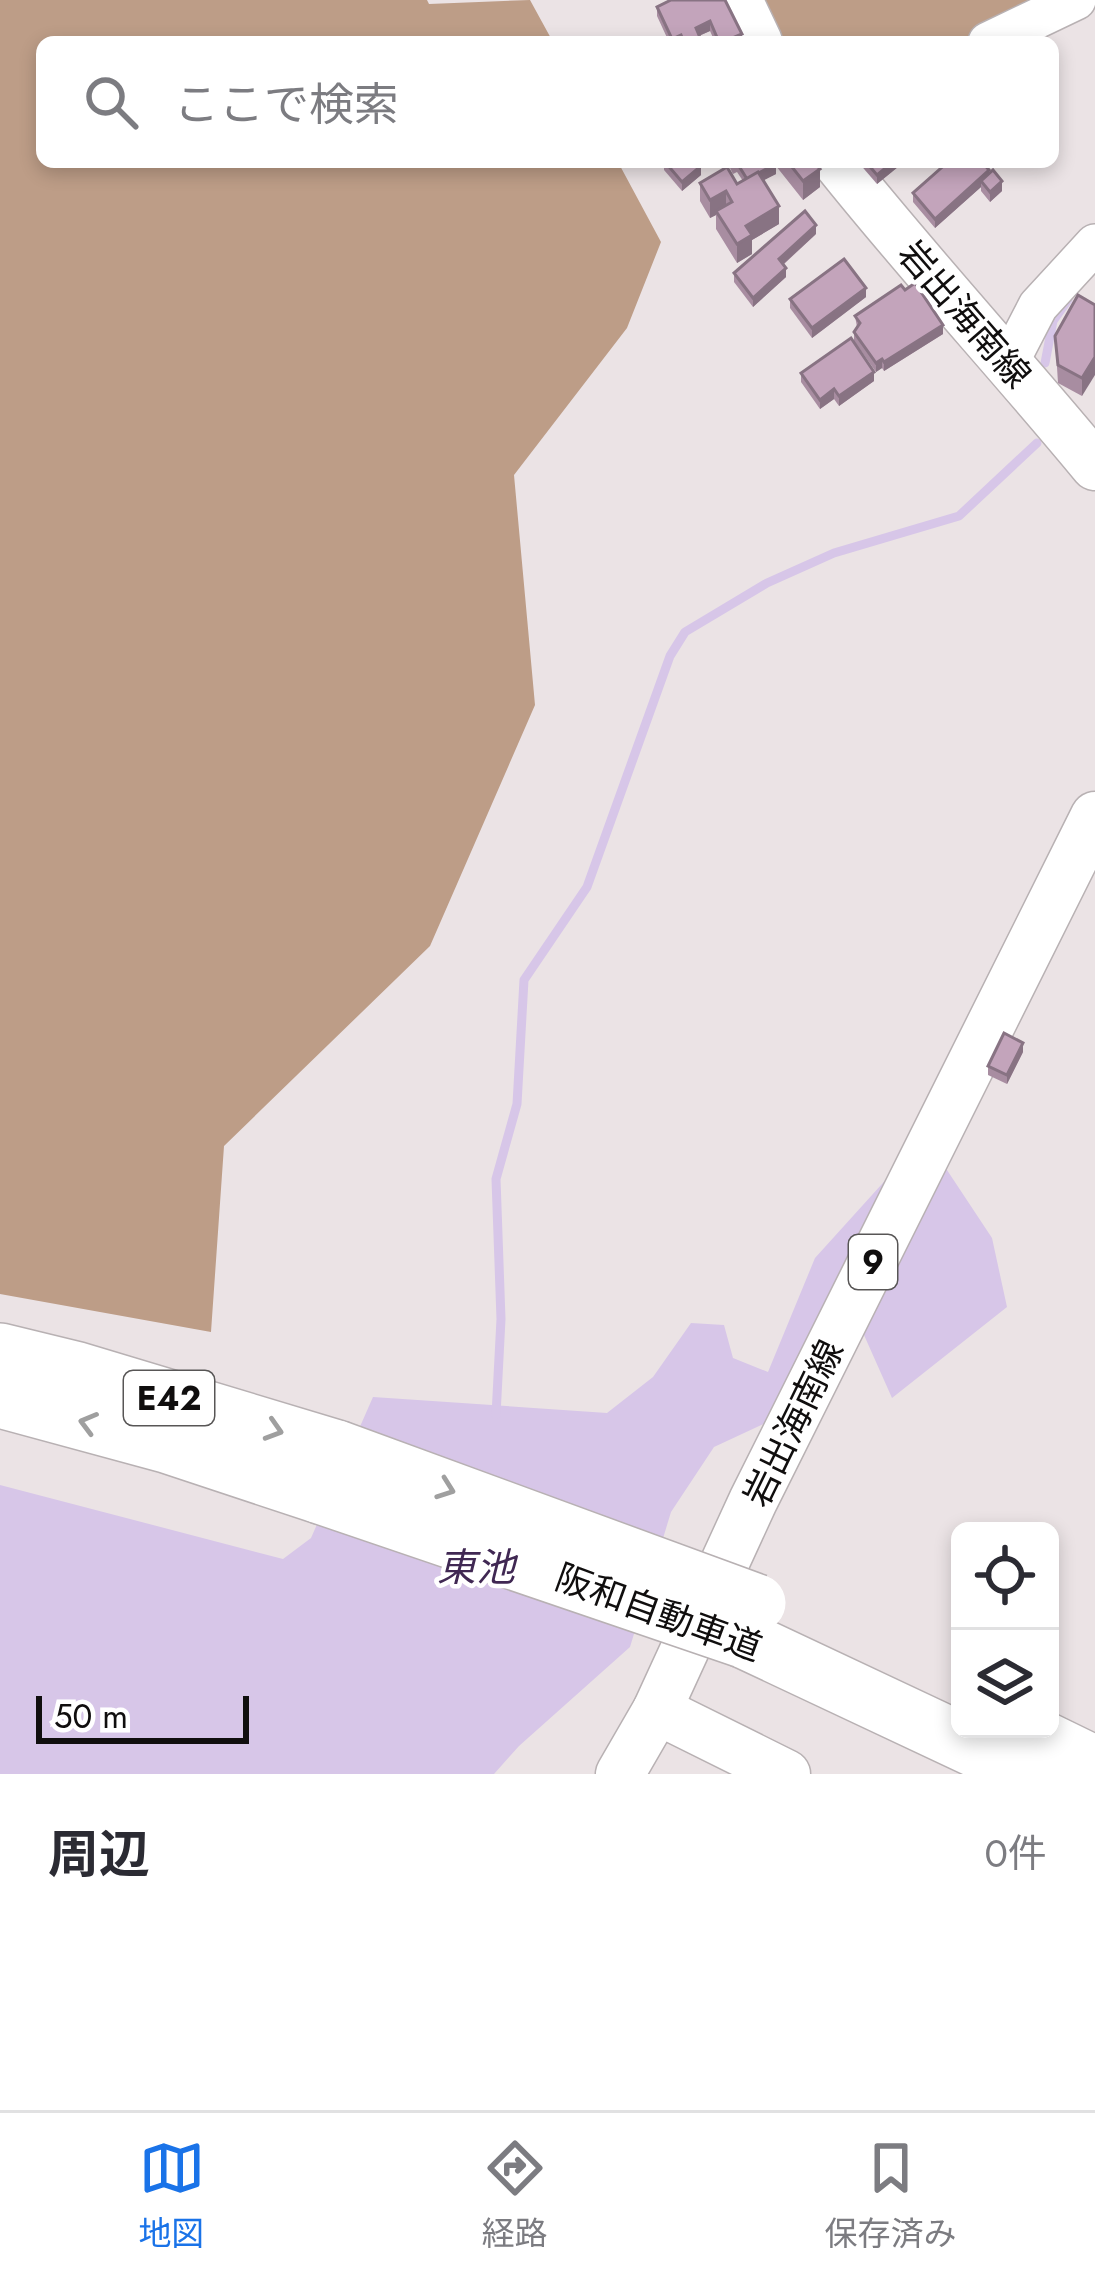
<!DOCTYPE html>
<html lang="ja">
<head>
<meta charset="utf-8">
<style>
  body { margin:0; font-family:Jost,"Noto Sans JP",sans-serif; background:#f2f2f3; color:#2b2b33 }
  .controls { position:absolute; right:36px; bottom:36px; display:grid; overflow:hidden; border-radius:18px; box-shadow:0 6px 18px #0003 }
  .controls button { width:108px; height:108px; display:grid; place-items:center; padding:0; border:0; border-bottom:3px solid #e1e1e2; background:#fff; color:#2b2b33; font:60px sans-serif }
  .scale { position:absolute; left:36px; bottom:30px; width:213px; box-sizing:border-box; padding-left:12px; border:6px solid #100e0e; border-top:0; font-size:33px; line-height:42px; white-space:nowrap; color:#100e0e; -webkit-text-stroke:9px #fff; paint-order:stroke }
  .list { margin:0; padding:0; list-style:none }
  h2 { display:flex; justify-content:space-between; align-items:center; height:156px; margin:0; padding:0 48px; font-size:51px }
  h2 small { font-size:39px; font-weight:400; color:#7c7c81 }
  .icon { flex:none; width:66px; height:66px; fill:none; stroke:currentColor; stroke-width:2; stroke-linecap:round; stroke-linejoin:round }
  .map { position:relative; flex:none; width:1095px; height:1774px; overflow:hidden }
  .search { position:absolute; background:#fff; box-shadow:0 6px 18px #0003; left:36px; right:36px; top:36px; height:132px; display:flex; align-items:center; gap:30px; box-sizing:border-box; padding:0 42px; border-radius:18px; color:#7c7c81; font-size:45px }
  .sheet { height:336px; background:#fff }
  nav { display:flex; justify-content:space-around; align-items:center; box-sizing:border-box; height:168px; border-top:3px solid #e1e1e2; background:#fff; font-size:33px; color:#7c7c81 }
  nav a { display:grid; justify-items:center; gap:6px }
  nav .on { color:#1a73e8 }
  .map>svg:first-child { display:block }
</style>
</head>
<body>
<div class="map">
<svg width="1095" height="1774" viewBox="0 0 1095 1774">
  <rect width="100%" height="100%" fill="#ebe3e5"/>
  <g fill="#bd9d87">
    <path d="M0 0H427L429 4 530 0 553 42H42V162H618L661 242 627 328 514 475 535 705 430 946 224 1146 211 1332 0 1294Z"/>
    <path d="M757 0H1060L971 42H784L764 18Z"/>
  </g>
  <path fill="#d7c6e8" d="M943 1164 992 1238 1007 1307 892 1398 864 1335 826 1313 774 1419 714 1447 671 1512 630 1647 519 1746 494 1774H0V1485L283 1559 311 1538 373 1397 607 1413 653 1377 691 1323 724 1325 733 1358 768 1372 815 1258 891 1174Z"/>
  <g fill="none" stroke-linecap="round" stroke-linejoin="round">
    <g stroke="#d7c6e8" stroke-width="9">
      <path d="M1045 363 1053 321 1068 300"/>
      <path d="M496 1415 501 1319 496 1179 517 1104 524 980 587 887 670 656 685 632 767 583 834 553 959 516 1037 443"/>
    </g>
    <g stroke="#b8b1b3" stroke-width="42">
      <g id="minor">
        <path d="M988 42 1076 0"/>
        <path d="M1009 362 1038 306 1095 244"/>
      </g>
    </g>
    <g stroke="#b8b1b3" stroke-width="51">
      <g id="major">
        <path d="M738 0 758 42"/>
        <path d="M837 162C920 266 1010 363 1095 466"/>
        <path d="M657 1710 786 1774"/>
        <path d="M620 1774 657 1710 753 1501 1095 816"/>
      </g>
    </g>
    <g stroke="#b8b1b3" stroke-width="60">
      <g id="highway">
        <path d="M0 1352 78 1371 337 1449"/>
        <path d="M0 1399 166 1444 320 1495"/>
        <path d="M743 1639 1030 1774"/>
        <path d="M1021 1729 1095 1765"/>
      </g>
    </g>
    <use href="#minor" stroke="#fff" stroke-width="39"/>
    <use href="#major" stroke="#fff" stroke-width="48"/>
    <use href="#highway" stroke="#fff" stroke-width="57"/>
    <g stroke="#b8b1b3" stroke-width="60" stroke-linecap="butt">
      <g id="highway-bridge">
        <path d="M337 1449 757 1603"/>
        <path d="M320 1495 743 1639"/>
      </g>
    </g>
    <use href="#highway-bridge" stroke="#fff" stroke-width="57"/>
  </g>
  <g fill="#a88da1">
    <path d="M671 0 742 42H715L710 31 699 36 701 42H669L657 16V7Z"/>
    <path d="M664 162 701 175 682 191 664 170Z"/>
    <path d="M730 162H814L820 187 803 200 776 166V174L763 180 779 224 752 240V254L737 263 716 229V215L710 218 700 201V183L737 184 743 181 737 172 733 174 730 168Z"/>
    <path d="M858 162H904L877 184Z"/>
    <path d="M989 174 1002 191 990 202 981 191V187L935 228 913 202V193Z"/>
    <path d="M816 234 783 265 786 277 753 307 734 282V273Z"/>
    <path d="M866 297 812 338 790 308V299Z"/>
    <path d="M1095 305 1082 396 1058 383 1055 336Z"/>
    <path d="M855 316 943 334 884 371 882 368 876 372 854 341V332L857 327Z"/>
    <path d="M801 373 874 381 839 406 834 399 820 409 801 382Z"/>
    <path d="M1023 1052 1007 1084 988 1075V1066Z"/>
  </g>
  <g fill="#887383">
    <path d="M710 21V31L696 37V28Z"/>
    <path d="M742 34V42H723Z"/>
    <path d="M893 162H904L877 184V175Z"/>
    <path d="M776 164V174L747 189V180Z"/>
    <path d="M701 166V175L682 191V182Z"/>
    <path d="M820 169V187L803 200V181Z"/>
    <path d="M989 170V179L981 181V187L935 228V219Z"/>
    <path d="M1002 181V191L990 202V192Z"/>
    <path d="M726 191V209L716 211V215L710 218V200Z"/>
    <path d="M779 206V224L752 240V254L737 263V244L746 226Z"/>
    <path d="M816 225V234L779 268V259Z"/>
    <path d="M786 268V277L753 307V298Z"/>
    <path d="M866 288V297L812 338V328Z"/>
    <path d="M943 325V334L884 371V362Z"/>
    <path d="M1095 357V375L1082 396V378Z"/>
    <path d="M882 359V368L876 372V363Z"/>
    <path d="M874 372V381L839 406V396Z"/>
    <path d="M834 389V399L820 409V400Z"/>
    <path d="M1023 1043V1052L1007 1084V1075Z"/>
  </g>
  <g fill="#c3a4bb" stroke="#887383" stroke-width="3">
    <path d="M671 0H725L742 34 723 42H719L710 21 696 28 701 40 684 42 681 35 672 39 657 7Z"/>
    <path d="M665 162H697L701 166 682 182Z"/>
    <path d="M732 162H775L776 164 747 179 737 163 733 165Z"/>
    <path d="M788 162H814L820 169 803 181Z"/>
    <path d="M866 162H893L877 175Z"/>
    <path d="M948 162H982L989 170 935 219 913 193Z"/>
    <path d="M727 167 737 184 758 172 779 206 746 226 752 235 737 244 716 211 732 202 726 191 710 200 700 183Z"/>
    <path d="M993 170 1002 181 990 192 981 181Z"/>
    <path d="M805 211 816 225 779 259 786 268 753 298 734 273Z"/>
    <path d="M844 259 866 288 812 328 790 299Z"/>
    <path d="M915 283 943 325 884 362 882 359 876 363 854 332 860 323 855 316 901 285 905 290Z"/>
    <path d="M1078 295 1095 305V357L1082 378 1058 365 1055 336Z"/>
    <path d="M851 338 874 372 839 396 834 389 820 400 801 373Z"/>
    <path d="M1004 1033 1023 1043 1007 1075 988 1066Z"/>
  </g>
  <defs><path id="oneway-chevron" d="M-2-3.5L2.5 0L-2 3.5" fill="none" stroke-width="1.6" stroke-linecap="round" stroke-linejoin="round" transform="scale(3)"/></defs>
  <g stroke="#9f9f9f">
    <use href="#oneway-chevron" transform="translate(88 1423) rotate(-165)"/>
    <use href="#oneway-chevron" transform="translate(274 1430) rotate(17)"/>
    <use href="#oneway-chevron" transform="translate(446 1489) rotate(20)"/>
  </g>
  <g text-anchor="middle" stroke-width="9" stroke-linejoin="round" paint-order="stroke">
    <g fill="#fff" stroke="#585656" stroke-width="3">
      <rect x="849" y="1235" width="48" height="54" rx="9"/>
      <rect x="124" y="1371" width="90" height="54" rx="9"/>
    </g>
    <g font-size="33" font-weight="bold" fill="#100e0e">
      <text x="873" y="1274">9</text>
      <text x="169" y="1410">E42</text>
    </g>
    <g font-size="36" fill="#100e0e" stroke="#fff">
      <text transform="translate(965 314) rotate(49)" y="13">岩出海南線</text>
      <text transform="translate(793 1423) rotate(-64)" y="13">岩出海南線</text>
      <text transform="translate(659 1612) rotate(20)" y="13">阪和自動車道</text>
    </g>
    <g font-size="39" font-style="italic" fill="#402853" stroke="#fff">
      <text x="476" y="1581">東池</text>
    </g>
  </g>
</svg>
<div class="controls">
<button><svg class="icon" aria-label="locate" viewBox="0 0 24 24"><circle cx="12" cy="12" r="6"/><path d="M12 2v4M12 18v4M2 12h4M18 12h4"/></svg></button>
<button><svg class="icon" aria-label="layers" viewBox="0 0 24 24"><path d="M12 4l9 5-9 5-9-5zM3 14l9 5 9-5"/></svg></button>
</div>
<div class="scale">50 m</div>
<div class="search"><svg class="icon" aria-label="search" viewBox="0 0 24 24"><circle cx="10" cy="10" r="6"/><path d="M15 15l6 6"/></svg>ここで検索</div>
</div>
<section class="sheet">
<h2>周辺<small>0件</small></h2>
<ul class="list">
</ul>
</section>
<nav>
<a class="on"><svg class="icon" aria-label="map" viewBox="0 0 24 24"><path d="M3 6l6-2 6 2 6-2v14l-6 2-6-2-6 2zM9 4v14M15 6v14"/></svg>地図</a>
<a><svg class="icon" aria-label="directions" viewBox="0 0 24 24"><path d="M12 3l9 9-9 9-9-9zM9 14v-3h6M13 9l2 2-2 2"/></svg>経路</a>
<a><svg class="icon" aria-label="saved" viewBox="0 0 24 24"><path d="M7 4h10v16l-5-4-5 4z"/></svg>保存済み</a>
</nav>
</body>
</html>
